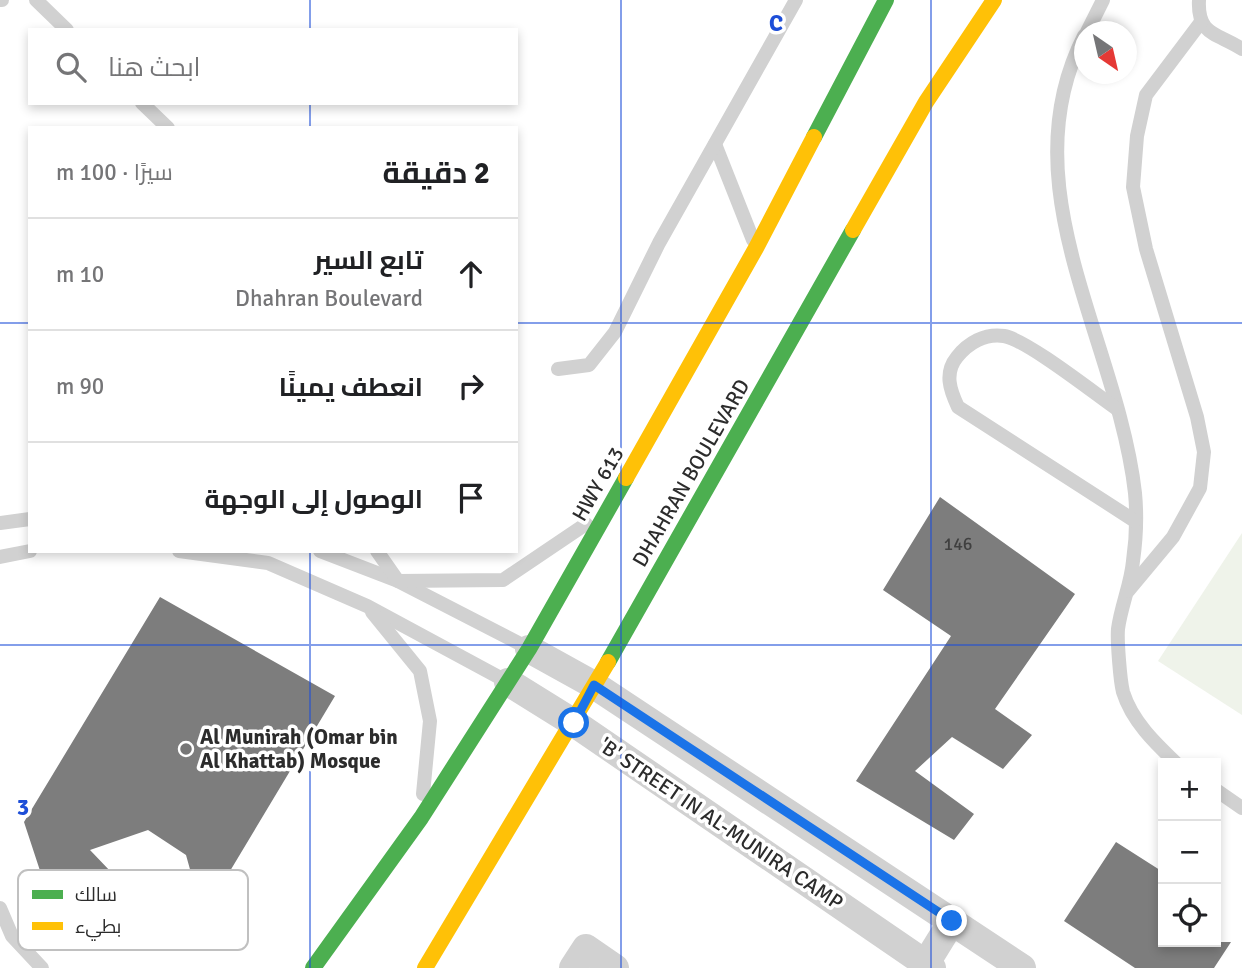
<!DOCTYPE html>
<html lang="ar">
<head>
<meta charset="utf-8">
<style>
  body { margin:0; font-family:Signika,Cairo,sans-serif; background:#f2f2f2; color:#202124; direction:rtl }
  .controls { position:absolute; right:21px; bottom:21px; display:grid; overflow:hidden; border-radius:0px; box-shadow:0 4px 10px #0003 }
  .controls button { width:63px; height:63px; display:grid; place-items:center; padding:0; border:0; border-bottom:2px solid #e0e0e0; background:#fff; color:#202124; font:35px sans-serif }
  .compass { position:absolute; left:1074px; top:21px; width:63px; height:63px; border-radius:50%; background:#fff; box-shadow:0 4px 10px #0003; rotate:146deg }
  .stop { position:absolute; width:21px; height:21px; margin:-16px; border:5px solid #1a73e8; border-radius:50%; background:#fff }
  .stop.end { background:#1a73e8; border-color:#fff; box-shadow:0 2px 7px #0008 }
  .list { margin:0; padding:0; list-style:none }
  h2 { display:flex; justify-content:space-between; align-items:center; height:91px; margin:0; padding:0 28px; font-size:30px }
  h2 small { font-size:23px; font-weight:400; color:#757577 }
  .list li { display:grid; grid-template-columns:46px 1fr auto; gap:21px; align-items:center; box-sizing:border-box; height:112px; padding:0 28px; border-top:2px solid #e0e0e0 }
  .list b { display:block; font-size:26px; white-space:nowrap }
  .list p { margin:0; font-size:23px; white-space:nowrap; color:#757577 }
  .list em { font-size:23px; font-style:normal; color:#757577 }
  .icon { flex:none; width:38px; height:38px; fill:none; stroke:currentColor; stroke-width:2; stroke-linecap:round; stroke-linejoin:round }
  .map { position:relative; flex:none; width:1242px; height:968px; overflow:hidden; direction:ltr }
  .search { position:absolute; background:#fff; box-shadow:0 4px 10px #0003; left:28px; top:28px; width:490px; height:77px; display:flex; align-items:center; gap:18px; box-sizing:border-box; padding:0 24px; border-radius:0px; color:#757577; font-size:26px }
  .panel { position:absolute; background:#fff; box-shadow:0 4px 10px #0003; left:28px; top:126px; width:490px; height:427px; border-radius:0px; direction:rtl }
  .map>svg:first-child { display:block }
</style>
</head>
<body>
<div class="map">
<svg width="1242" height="968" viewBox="0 0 1242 968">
  <rect width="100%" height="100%" fill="#fff"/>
  <path fill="#eff3ea" d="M1242 533V715L1158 661Z"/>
  <g fill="#7d7d7d">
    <path d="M940 497 1075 594 995 709 1032 735 1003 769 952 737 915 771 974 814 954 840 856 781 951 636 883 590Z"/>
    <path d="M160 597 335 696 203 916 186 855 148 830 90 850 112 873 48 895 24 822Z"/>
    <path d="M1116 842 1163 872V942H1231L1214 968H1135L1064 921Z"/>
    <path d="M142 903 153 944 127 951 116 911Z"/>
  </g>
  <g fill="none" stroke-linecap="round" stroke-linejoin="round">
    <g stroke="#d1d1d1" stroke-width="14">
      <path d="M0 0H2"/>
      <path d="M36 0 67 30"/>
      <path d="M1199 0C1197 36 1218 33 1242 49"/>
      <path d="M1087 32 1103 0"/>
      <path d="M1084 36C1007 187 1118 341 1135 493 1137 514 1136 540 1133 561 1131 584 1121 606 1118 629 1117 640 1120 680 1123 692 1132 721 1155 743 1176 763"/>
      <path d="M142 103 168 128"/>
      <path d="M715 144 753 240"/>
      <path d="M558 369 589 365 615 332 659 243 796 0"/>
      <path d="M1117 409C1094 393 1027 340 1004 336 985 333 968 343 957 357 944 373 950 390 958 407L1135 521"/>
      <path d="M0 523 30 519"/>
      <path d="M179 551 268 563 367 606 506 681"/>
      <path d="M320 551 398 581 528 648"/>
      <path d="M377 551 398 581 503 580 586 524"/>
      <path d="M0 557 30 551"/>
      <path d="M1128 591 1173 537 1200 488 1204 452 1197 417 1146 249 1133 187 1137 136 1146 95 1201 22"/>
      <path d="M372 612 420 671 430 721 423 794"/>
      <path d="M1216 790 1242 808"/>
      <path d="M0 908 12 936 42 968"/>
    </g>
    <g stroke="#d1d1d1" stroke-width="28">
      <path d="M529 649 594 685 1022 968"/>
      <path d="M508 682 574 723 932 968"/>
      <path d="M573 968 586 948 615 968"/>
      <path d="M923 968 952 921"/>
    </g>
    <g stroke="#4caf50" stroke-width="16">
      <path d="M814 137 886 0"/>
      <path d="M608 662 853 230"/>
      <path d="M313 968 421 818 529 649 626 478"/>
    </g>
    <g stroke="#ffc107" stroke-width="16">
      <path d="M853 230 926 102 994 0"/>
      <path d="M626 478 756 248 814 137"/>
      <path d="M425 968 608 662"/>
    </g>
  </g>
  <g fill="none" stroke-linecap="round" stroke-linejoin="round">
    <path stroke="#1a73e8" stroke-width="9" d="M574 723 594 685 952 921"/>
  </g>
  <path fill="none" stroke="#1d4ed8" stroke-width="2" stroke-opacity="0.55" d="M310 0V30M621 0V968M931 0V968M310 103V128M0 323H30M516 323H1242M310 551V968M0 645H1242"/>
  <circle fill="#767676" stroke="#fff" stroke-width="2.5" cx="186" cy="749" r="7"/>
  <g text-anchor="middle" stroke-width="7" stroke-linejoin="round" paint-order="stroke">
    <g font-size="18" fill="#404040">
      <text x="958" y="550">146</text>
    </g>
    <g font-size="21" fill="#2c2c2c" stroke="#fff">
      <text transform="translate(691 473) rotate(-60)" y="7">DHAHRAN BOULEVARD</text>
      <text transform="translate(598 484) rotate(-60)" y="7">HWY 613</text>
      <text transform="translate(721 824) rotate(34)" y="7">'B' STREET IN AL-MUNIRA CAMP</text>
    </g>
    <g font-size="21" font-weight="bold" fill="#2c2c2c" stroke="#fff" text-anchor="start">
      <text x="200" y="744">Al Munirah (Omar bin<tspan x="200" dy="24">Al Khattab) Mosque</tspan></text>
    </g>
  </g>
  <rect x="18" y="870" width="230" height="80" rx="10" fill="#fff" stroke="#c0c0c0" stroke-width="2"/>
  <rect x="32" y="890" width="31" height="9" fill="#4caf50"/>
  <rect x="32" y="922" width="31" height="8" fill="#ffc107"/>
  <g font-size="19" fill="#2c2c2c">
    <text x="75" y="901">سالك</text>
    <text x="75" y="933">بطيء</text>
  </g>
  <g font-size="23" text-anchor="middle" font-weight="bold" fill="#1d4ed8" stroke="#fff" stroke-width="7" stroke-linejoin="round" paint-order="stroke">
    <text x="776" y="31">C</text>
    <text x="23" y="815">3</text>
  </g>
</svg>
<div class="controls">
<button>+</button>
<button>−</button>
<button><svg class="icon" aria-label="locate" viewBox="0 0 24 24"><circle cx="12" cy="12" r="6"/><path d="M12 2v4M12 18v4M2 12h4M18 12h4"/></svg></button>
</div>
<svg class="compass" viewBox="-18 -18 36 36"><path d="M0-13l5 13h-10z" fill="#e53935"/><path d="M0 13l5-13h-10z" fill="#757577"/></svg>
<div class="stop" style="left:574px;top:723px"></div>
<div class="stop end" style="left:952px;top:921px"></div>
<div class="search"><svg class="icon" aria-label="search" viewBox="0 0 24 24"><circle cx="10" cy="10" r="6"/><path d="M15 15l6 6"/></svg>ابحث هنا</div>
<section class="panel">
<h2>2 دقيقة<small>سيرًا · 100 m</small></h2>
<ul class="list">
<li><svg class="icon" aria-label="ahead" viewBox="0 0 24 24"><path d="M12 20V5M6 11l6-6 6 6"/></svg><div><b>تابع السير</b><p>Dhahran Boulevard</p></div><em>10 m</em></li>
<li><svg class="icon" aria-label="right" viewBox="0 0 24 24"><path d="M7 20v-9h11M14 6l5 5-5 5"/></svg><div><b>انعطف يمينًا</b></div><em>90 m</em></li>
<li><svg class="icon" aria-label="arrive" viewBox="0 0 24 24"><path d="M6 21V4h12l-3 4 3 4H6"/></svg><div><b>الوصول إلى الوجهة</b></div></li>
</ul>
</section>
</div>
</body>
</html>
